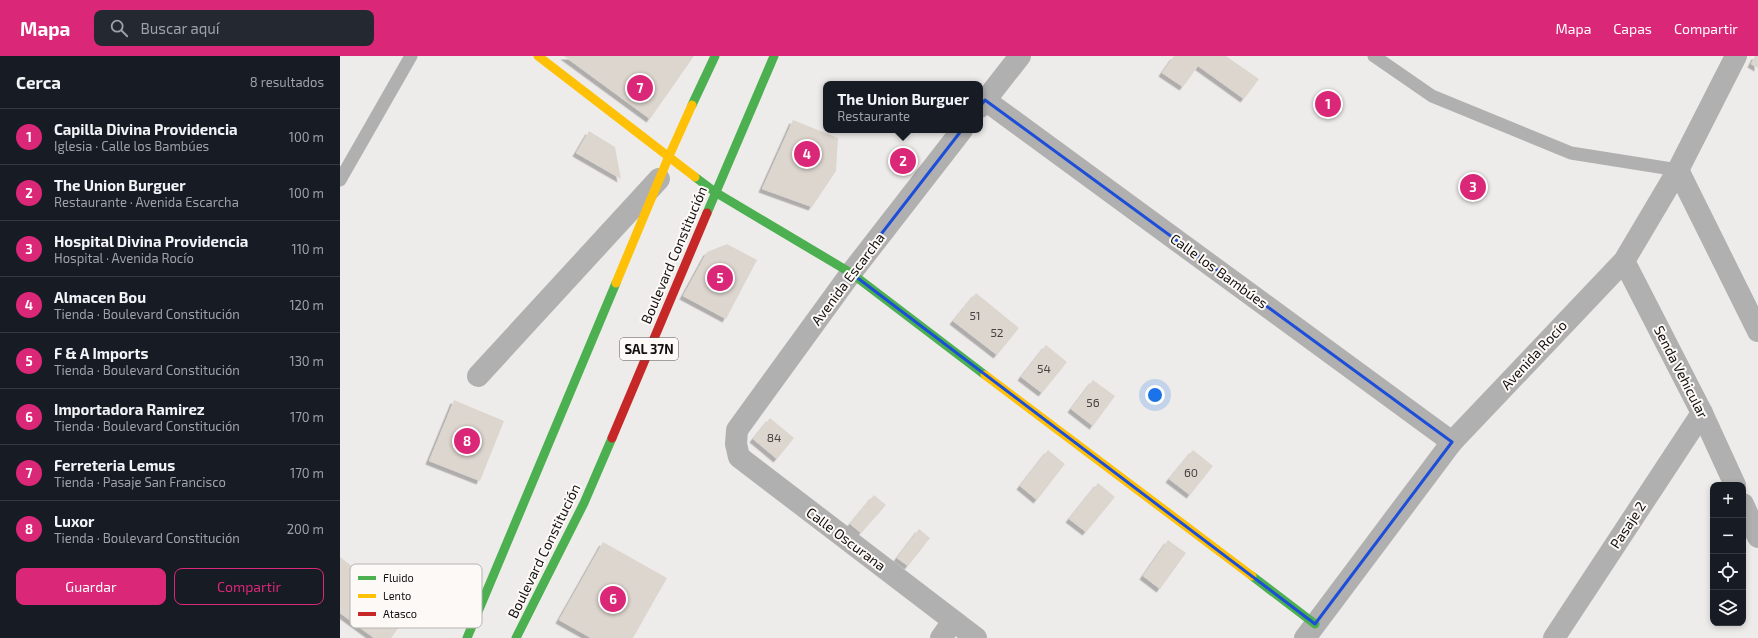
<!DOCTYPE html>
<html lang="es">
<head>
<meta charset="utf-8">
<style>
  body { margin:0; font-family:"Exo 2",sans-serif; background:#242831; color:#f1f3f6 }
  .controls { position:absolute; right:12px; bottom:12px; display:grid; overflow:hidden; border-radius:8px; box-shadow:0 2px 6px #0003 }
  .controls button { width:36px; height:36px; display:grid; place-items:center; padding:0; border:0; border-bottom:1px solid #363941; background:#171b24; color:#f1f3f6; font:20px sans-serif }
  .you { position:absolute; left:815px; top:339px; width:14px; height:14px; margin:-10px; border:3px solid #fff; border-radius:50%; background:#1a73e8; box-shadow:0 0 0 6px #1a73e833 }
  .badge { display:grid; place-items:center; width:26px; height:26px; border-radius:50%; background:#db2777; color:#fff; font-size:13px; font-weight:700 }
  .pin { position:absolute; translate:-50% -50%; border:2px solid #fff; box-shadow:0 1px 4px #0006 }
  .popup { position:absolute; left:483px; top:25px; width:160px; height:52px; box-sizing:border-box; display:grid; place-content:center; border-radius:8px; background:#171b24; filter:drop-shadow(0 1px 3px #0005); font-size:13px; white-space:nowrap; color:#9ea1a6 }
  .popup b { font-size:15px; color:#f1f3f6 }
  .popup::after { content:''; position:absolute; left:50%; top:100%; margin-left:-8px; border:8px solid transparent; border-top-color:#171b24 }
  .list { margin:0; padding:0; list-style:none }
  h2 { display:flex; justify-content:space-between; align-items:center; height:52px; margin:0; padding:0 16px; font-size:17px }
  h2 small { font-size:13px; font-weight:400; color:#9ea1a6 }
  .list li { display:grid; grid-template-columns:26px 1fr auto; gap:12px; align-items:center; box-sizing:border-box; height:56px; padding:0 16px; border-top:1px solid #363941 }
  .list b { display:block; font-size:15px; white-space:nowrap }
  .list p { margin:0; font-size:13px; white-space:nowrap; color:#9ea1a6 }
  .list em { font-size:13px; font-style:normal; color:#9ea1a6 }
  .actions { display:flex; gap:8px; padding:12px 16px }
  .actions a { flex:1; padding:9px 0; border:1px solid #db2777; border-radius:8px; text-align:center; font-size:14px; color:#db2777 }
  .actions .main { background:#db2777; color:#fff }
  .icon { flex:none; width:22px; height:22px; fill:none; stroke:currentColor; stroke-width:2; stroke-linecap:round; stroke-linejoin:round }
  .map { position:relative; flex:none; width:1418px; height:582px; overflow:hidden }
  header { display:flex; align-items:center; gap:24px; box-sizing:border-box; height:56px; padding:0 20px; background:#db2777; color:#fff }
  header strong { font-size:19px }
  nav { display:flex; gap:22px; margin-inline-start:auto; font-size:14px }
  .search { width:280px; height:36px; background:#242831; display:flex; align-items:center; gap:10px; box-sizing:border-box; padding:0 14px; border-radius:8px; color:#9ea1a6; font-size:15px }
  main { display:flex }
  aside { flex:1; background:#171b24 }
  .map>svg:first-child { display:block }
</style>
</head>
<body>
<header>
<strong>Mapa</strong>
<div class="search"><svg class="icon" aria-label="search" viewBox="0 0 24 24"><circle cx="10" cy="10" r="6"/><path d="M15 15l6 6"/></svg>Buscar aquí</div>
<nav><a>Mapa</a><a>Capas</a><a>Compartir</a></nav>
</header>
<main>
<aside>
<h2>Cerca<small>8 resultados</small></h2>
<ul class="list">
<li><span class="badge">1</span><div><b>Capilla Divina Providencia</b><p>Iglesia · Calle los Bambúes</p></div><em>100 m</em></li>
<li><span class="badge">2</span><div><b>The Union Burguer</b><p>Restaurante · Avenida Escarcha</p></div><em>100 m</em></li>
<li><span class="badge">3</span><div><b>Hospital Divina Providencia</b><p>Hospital · Avenida Rocío</p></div><em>110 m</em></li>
<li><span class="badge">4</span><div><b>Almacen Bou</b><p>Tienda · Boulevard Constitución</p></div><em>120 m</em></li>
<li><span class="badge">5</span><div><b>F &amp; A Imports</b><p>Tienda · Boulevard Constitución</p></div><em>130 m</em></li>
<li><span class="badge">6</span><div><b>Importadora Ramirez</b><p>Tienda · Boulevard Constitución</p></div><em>170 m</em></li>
<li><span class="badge">7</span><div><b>Ferreteria Lemus</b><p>Tienda · Pasaje San Francisco</p></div><em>170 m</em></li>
<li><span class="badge">8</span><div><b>Luxor</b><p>Tienda · Boulevard Constitución</p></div><em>200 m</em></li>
</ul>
<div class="actions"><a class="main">Guardar</a><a>Compartir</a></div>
</aside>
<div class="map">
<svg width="1418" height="582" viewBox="0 0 1418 582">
  <defs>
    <filter id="shadow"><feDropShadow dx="-3.5" dy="3.5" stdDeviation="0" flood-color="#0004"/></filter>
  </defs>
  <rect width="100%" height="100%" fill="#eeecea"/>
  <g fill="#ddd6cf" filter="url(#shadow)">
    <path d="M224 0H354L310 63Z"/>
    <path d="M834 0H886L919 23 904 43 858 10 843 31 822 17Z"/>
    <path d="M1415 0H1418V12L1411 8Z"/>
    <path d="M453 64 498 82 496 115 472 151 422 133Z"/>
    <path d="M249 75 275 91 281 123 236 97Z"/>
    <path d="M387 188 417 204 386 263 343 240 367 196Z"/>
    <path d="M636 237 679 272 657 299 613 265Z"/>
    <path d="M706 289 727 306 702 337 681 321Z"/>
    <path d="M753 324 775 340 753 370 731 353Z"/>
    <path d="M114 344 164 365 140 425 89 405Z"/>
    <path d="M430 362 454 382 437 403 413 383Z"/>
    <path d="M708 394 725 408 697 444 680 430Z"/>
    <path d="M853 394 873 410 850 439 829 423Z"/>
    <path d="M758 427 775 441 746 476 729 463Z"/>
    <path d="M534 439 546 449 521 477 510 468Z"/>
    <path d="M579 473 590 482 568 510 557 502Z"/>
    <path d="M828 484 846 497 820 533 803 520Z"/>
    <path d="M263 486 327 522 293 582H251L219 564Z"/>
    <path d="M0 501 71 555 51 582H34L0 557Z"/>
  </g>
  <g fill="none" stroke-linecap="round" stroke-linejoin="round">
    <g stroke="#b1b0b0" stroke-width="13">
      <path d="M1034 0 1092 40 1231 97 1338 114"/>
      <path d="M0 124 71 0"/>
    </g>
    <g stroke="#b1b0b0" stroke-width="22">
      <path d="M645 44 1112 386"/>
      <path d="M640 51 680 0"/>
      <path d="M622 74 511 217 397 374 396 388 399 401 636 582"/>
      <path d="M1338 114 1418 275"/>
      <path d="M1284 205 1362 357 1395 429"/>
      <path d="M138 320 319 123"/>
      <path d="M1403 448 1418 481"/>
      <path d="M601 582 613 565"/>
      <path d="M965 582 1112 386 1284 205 1338 114 1396 0"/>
      <path d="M1214 582 1362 357"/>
    </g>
    <g stroke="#4caf50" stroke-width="9">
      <path d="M352 49 375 0"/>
      <path d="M355 121 375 136 511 217 645 319"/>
      <path d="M367 157 434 0"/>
      <path d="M912 520 975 568"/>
      <path d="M127 582 276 227"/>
      <path d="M176 582 244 447 272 382"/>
    </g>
    <g stroke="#ffc107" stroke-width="9">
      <path d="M198 0 355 121"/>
      <path d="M276 227 329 100 352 49"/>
      <path d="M645 319 912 520"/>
    </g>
    <path stroke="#c62828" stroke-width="9" d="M272 382 367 157"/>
  </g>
  <path fill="none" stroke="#1d4ed8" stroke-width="3" stroke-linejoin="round" d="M645 44 1112 386 975 568 511 217Z"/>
  <g text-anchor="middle" stroke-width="4" stroke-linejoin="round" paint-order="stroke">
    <g font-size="12" fill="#464240">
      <text x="635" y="264">51</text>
      <text x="657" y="281">52</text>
      <text x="704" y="317">54</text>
      <text x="753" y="351">56</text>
      <text x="434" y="386">84</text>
      <text x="851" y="421">60</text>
    </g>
    <rect fill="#fdf9f6" stroke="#585654" stroke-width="1" x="280" y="282" width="58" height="22" rx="3"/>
    <g font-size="13" font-weight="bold" fill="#12100f">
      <text x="309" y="298">SAL 37N</text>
    </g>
    <g font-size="14" fill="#12100f" stroke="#fdf9f6">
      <text transform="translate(334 199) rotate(-67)" y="5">Boulevard Constitución</text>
      <text transform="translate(879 215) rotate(36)" y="5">Calle los Bambúes</text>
      <text transform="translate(508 223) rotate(-53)" y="5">Avenida Escarcha</text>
      <text transform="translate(1194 299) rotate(-47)" y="5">Avenida Rocío</text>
      <text transform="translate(1341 316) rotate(63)" y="5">Senda Vehicular</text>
      <text transform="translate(1288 469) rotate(-57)" y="5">Pasaje 2</text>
      <text transform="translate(506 483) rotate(37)" y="5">Calle Oscurana</text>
      <text transform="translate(204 495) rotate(-64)" y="5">Boulevard Constitución</text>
    </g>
  </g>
  <rect x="10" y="508" width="132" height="64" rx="6" fill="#fdf9f6" stroke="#b6b3b1" stroke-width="1"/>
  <rect x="18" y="520" width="18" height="4" fill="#4caf50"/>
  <rect x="18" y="538" width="18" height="4" fill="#ffc107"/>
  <rect x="18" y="556" width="18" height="4" fill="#c62828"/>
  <g font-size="11" fill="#12100f">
    <text x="43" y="526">Fluido</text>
    <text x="43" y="544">Lento</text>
    <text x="43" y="562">Atasco</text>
  </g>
</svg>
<div class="controls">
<button>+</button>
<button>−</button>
<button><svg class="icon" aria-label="locate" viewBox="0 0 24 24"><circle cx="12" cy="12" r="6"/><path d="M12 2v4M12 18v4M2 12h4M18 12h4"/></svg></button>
<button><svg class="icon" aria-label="layers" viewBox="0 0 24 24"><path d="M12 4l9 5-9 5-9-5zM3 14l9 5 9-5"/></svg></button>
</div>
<div class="you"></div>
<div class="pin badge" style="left:988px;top:48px">1</div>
<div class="pin badge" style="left:563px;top:105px">2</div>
<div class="popup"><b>The Union Burguer</b>Restaurante</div>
<div class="pin badge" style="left:1133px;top:131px">3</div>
<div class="pin badge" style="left:467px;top:98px">4</div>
<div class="pin badge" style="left:380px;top:222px">5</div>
<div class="pin badge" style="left:273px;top:543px">6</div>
<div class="pin badge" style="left:300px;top:32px">7</div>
<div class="pin badge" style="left:127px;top:385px">8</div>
</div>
</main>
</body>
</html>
